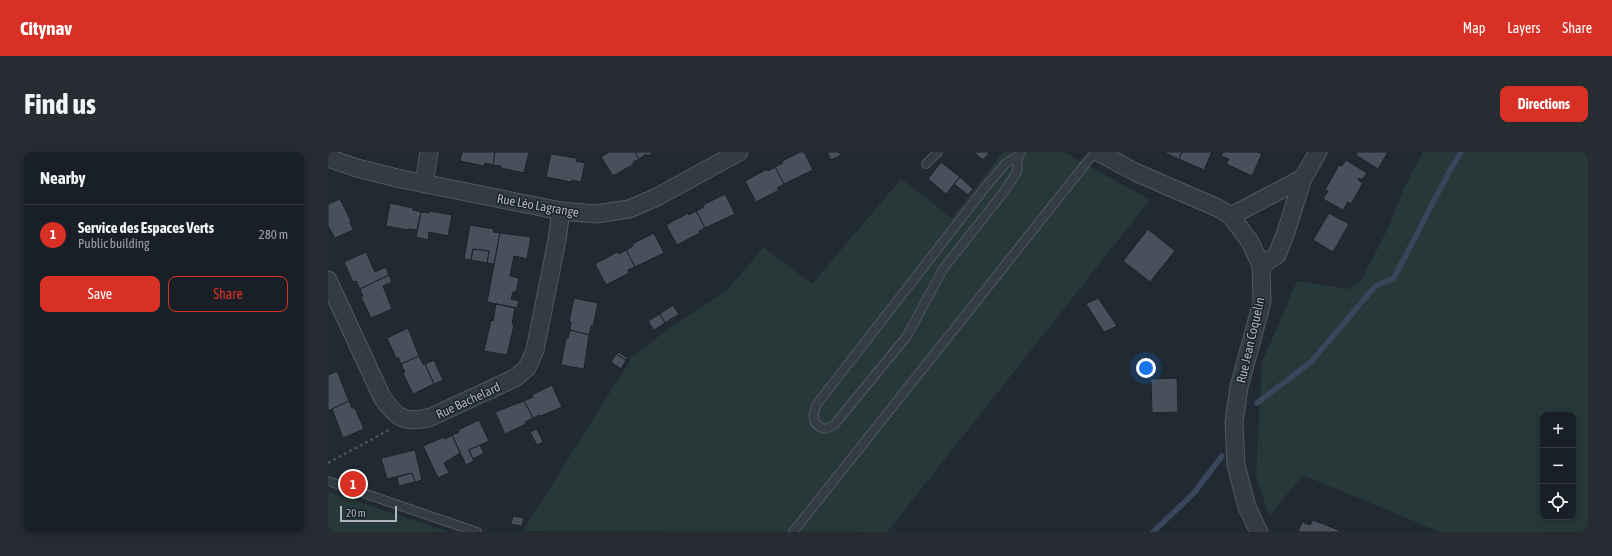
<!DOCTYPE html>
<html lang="en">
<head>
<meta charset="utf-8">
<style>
  body { margin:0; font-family:"Asap Condensed",sans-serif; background:#262c32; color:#f1f3f6 }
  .controls { position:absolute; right:12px; bottom:12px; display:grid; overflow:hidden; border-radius:8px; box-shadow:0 2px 10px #0003 }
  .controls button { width:36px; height:36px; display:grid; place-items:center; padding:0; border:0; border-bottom:1px solid #373d43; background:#191f26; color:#f1f3f6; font:20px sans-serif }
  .scale { position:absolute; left:12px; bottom:10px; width:57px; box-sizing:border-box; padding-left:4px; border:2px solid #afb5c1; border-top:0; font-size:11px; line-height:14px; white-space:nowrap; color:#afb5c1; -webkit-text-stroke:3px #1a2028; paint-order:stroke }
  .you { position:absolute; left:818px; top:216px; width:14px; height:14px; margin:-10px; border:3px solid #fff; border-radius:50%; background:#1a73e8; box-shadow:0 0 0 6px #1a73e833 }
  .badge { display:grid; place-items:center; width:26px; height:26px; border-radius:50%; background:#d93025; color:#fff; font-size:13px; font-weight:700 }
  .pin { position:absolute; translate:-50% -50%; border:2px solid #fff; box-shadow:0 1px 4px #0006 }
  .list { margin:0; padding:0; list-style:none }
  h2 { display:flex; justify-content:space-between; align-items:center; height:52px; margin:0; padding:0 16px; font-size:17px }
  h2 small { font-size:13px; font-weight:400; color:#9fa2a7 }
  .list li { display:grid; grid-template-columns:26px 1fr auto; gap:12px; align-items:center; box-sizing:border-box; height:60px; padding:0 16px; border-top:1px solid #373d43 }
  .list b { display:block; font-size:15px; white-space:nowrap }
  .list p { margin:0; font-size:13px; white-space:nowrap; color:#9fa2a7 }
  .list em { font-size:13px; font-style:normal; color:#9fa2a7 }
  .actions { display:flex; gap:8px; padding:12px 16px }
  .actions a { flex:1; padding:9px 0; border:1px solid #d93025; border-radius:8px; text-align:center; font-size:14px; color:#d93025 }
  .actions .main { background:#d93025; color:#fff }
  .icon { flex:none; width:22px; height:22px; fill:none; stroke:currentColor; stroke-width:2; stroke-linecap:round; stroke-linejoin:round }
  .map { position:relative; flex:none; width:1260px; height:380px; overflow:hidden; border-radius:8px }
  header { display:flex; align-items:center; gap:24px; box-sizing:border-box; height:56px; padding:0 20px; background:#d93025; color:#fff }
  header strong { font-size:19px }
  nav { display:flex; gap:22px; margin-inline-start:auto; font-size:14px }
  .intro { display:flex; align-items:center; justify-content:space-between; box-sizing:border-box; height:96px; padding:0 24px }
  h1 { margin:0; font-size:28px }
  .button { padding:10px 18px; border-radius:8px; background:#d93025; color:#fff; font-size:14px; font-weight:700 }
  main { display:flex; gap:24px; padding:0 24px }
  aside { flex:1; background:#191f26; border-radius:8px; box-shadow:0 2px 10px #0003 }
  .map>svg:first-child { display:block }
</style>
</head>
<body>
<header>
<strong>Citynav</strong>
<nav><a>Map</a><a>Layers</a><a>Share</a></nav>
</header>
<div class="intro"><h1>Find us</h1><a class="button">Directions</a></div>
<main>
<aside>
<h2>Nearby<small></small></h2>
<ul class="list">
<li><span class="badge">1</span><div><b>Service des Espaces Verts</b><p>Public building</p></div><em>280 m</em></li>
</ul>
<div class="actions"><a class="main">Save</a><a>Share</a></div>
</aside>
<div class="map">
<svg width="1260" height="380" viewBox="0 0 1260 380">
  <rect width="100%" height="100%" fill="#212933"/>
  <g fill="#273838" fill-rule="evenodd">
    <path d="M675 0H736L822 48 559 380 195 379 304 205 340 177 398 139 436 95 484 132 573 27 624 66Z"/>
    <path d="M1095 0H1260V380H1112L975 323 941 364 928 324 934 211 969 129 1022 137 1034 127 1061 74 1078 32ZM1215 263H1245V365H1215Z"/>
    <path d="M0 340 122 380H0Z"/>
  </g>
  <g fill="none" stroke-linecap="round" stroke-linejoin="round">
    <g stroke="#39465b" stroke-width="5.5">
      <path d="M929 251 983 210 1044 138 1048 134 1066 126 1121 20 1133 0"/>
      <path d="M825 380 865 342 894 304"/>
    </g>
  </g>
  <g fill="#48505c" stroke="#1c222a">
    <path d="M134 0H167L165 13 157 11 156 14 132 9Z"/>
    <path d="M167 0H201L196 21 173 16V14L165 13Z"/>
    <path d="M281 0H307L311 7 305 10 306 12 285 24 273 5Z"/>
    <path d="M307 0H326L320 4 318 2 311 7Z"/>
    <path d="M472 0H476L485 18 456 32 447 15 455 11 454 9Z"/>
    <path d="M499 0H511L513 3 503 8Z"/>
    <path d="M645 0H662L655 8Z"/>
    <path d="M835 0H854L851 7Z"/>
    <path d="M854 0H884L876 18 851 7Z"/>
    <path d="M895 0H929L934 2 924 24 898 12 901 7 893 4Z"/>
    <path d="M1030 0H1060L1050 17 1028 3Z"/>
    <path d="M223 2 248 6V9L257 11 253 30 244 28 243 30 218 25Z"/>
    <path d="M1018 8 1039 21 1034 28 1031 26 1030 28 1035 31 1023 52 1020 50 1015 58 995 47 1000 39 997 38 1011 13 1014 14Z"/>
    <path d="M613 10 632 25 618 42 600 27Z"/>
    <path d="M447 15 456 32 449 36 451 38 428 50 417 29 439 17 440 19Z"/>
    <path d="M632 25 645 37 640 43 626 32Z"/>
    <path d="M397 42 407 62 377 76 368 59 376 55 375 53Z"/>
    <path d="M12 47 23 69 22 70 25 78 7 86 0 74V52Z"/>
    <path d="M62 51 85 56V58L93 60 89 78 80 77V78L58 74Z"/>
    <path d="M101 59 124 63 120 84 101 80 100 88 88 85 93 60 101 61Z"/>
    <path d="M368 59 377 76 371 79 372 81 349 93 338 73 360 61 361 63Z"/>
    <path d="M1001 61 1021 72 1005 100 985 88Z"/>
    <path d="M142 73 166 77 165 80 172 81 166 112 159 111 161 99 145 97 143 108 136 107Z"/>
    <path d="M820 77 847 99 822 130 795 109Z"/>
    <path d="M172 81 203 85 199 107 186 104 182 124 191 126 188 140H185L183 147 191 149 189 156 159 150Z"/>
    <path d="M326 81 336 101 307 115 298 98 305 94 304 92Z"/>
    <path d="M145 97 161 99 159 111 143 108Z"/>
    <path d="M298 98 307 115 300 118 301 121 278 133 267 112 289 100 291 102Z"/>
    <path d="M38 100 47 120 58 115 61 123 32 137 28 129 25 130 16 110Z"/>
    <path d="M61 123 64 130 55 134 64 157 43 166 33 145 35 144 32 137Z"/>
    <path d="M246 146 270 151 265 174H263L261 183 242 178 243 170H241Z"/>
    <path d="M770 146 789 174 776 180 758 152Z"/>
    <path d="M168 152 187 156 184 172 186 173 179 203 156 199 163 168 165 169Z"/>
    <path d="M345 153 351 162 337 171 332 162Z"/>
    <path d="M332 162 337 171 326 178 320 169Z"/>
    <path d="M80 176 91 204 73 212 70 205 68 206 59 186Z"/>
    <path d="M242 178 261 183 256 217 233 213 238 186H240Z"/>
    <path d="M290 200 300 206 298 208 288 202Z"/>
    <path d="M288 202 298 208 293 217 283 210Z"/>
    <path d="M91 204 95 212H97L106 232 85 242 75 221 77 220 73 212Z"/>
    <path d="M106 208 115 228 106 232 97 212Z"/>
    <path d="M9 219 21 249 0 259V223Z"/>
    <path d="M849 226 850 260 824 261 823 227Z"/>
    <path d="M224 233 234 255 213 264 212 263 205 266 196 249 205 245 204 243Z"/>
    <path d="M21 249 24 256H27L36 277 15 286 4 257Z"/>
    <path d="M196 249 205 266 197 270 198 272 177 282 167 260Z"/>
    <path d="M151 268 161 289 141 298 146 309 138 313 124 283 131 280 130 278Z"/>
    <path d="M209 277 215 290 209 293 202 280Z"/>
    <path d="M124 283 132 301 116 311 121 321 110 326 95 294 116 285 117 287Z"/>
    <path d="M152 293 156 301 145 307 141 298Z"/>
    <path d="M87 298 94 328 87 330 84 321 59 327 53 306Z"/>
    <path d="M84 321 87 330 71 334 69 325Z"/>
    <path d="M185 364 196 366 194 374 183 372Z"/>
    <path d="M985 368 1013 379 1012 380H970L974 370 982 373Z"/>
  </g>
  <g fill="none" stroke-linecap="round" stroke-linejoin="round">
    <g stroke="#525862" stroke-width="10">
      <g id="lane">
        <path d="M690 4 689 20 675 41 615 117 579 184 506 273 497 277C483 273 484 264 489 252L660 32 678 11 690 4 693 0"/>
        <path d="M598 12 610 0"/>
        <path d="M0 329 149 380"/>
        <path d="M465 380 767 0"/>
      </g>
    </g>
    <g stroke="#525862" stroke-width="19">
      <g id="street">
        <path d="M770 0 807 20 890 56 903 64 922 90 933 113 934 150 911 235 906 270 908 313 919 355 931 380"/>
        <path d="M0 6 29 16 69 26 233 59 268 62 301 57 327 46 411 0"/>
        <path d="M96 32 101 0"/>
        <path d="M903 64 975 26"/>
        <path d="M933 113 949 103 958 80 975 26 990 0"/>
        <path d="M0 128 54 245C68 266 77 272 103 265L187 226 199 216 207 198 229 88 233 59"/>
      </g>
    </g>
    <path stroke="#455356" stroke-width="2.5" stroke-dasharray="3 3" stroke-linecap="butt" d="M0 311 61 278"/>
    <use href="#lane" stroke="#343b44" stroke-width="8"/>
    <use href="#street" stroke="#343b44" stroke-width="17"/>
  </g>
  <g text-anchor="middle" stroke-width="3" stroke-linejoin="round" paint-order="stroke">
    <g font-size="13" fill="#afb5c1" stroke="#1a2028">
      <text transform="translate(210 53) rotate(10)" y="5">Rue Léo Lagrange</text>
      <text transform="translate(922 188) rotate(-77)" y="5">Rue Jean Coquelin</text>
      <text transform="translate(140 248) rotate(-25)" y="5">Rue Bachelard</text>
    </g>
  </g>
</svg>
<div class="controls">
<button>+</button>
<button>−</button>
<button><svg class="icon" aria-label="locate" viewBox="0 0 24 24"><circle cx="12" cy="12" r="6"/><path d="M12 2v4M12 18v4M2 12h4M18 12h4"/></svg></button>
</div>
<div class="scale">20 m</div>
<div class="you"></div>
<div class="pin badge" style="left:25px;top:332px">1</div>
</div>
</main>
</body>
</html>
